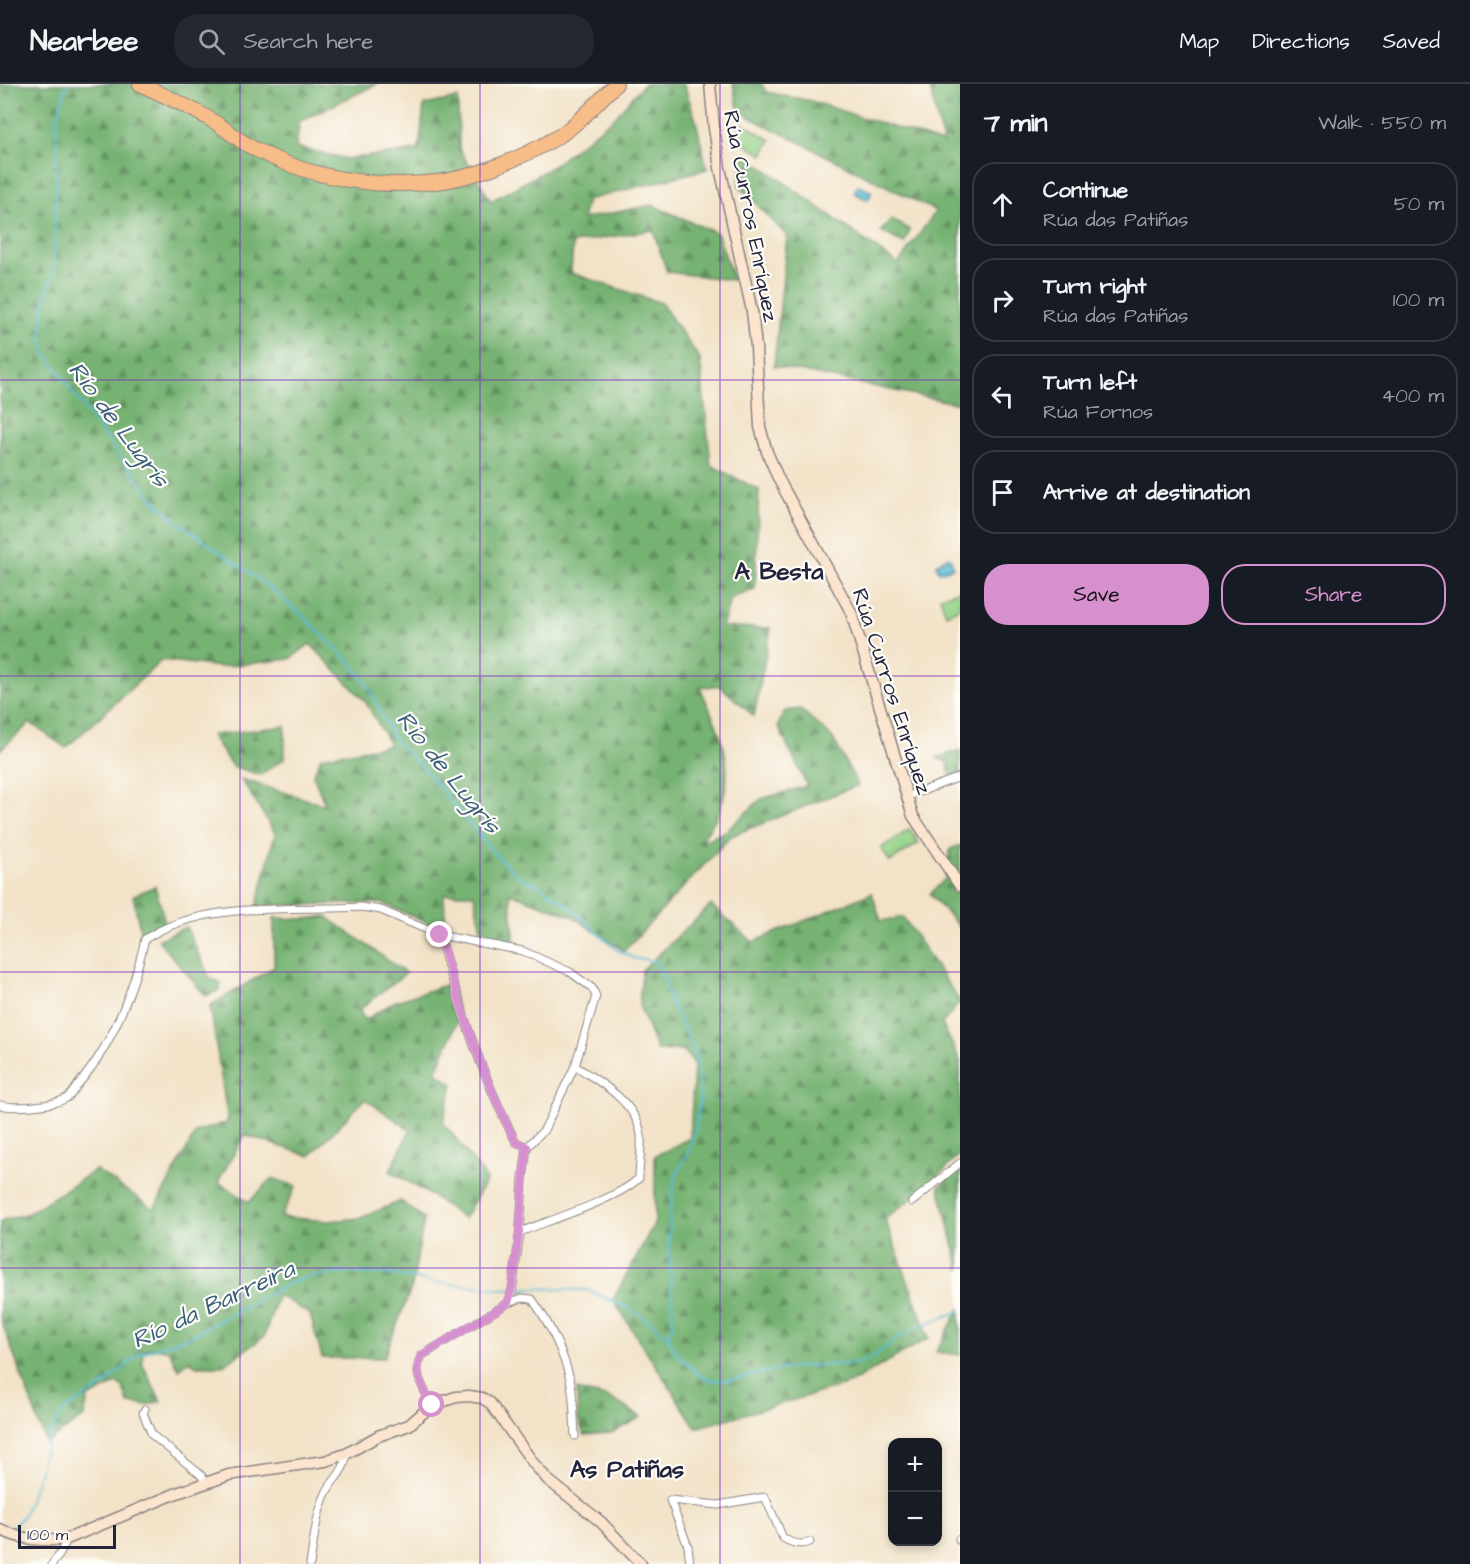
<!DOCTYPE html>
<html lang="en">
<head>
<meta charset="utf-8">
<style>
  body { margin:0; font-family:"Architects Daughter",sans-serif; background:#242831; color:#f1f3f6 }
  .controls { position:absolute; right:18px; bottom:18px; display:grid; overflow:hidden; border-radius:12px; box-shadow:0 3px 9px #0003 }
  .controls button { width:54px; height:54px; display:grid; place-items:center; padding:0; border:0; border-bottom:2px solid #363941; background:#171b24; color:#f1f3f6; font:30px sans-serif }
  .scale { position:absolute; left:18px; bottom:15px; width:98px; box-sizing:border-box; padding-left:6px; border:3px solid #22223b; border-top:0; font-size:16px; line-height:21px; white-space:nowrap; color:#22223b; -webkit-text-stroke:4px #fdfcf7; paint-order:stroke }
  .stop { position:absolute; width:18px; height:18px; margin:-14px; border:4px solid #d690ce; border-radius:50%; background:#fff }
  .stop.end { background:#d690ce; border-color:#fff; box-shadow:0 2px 6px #0008 }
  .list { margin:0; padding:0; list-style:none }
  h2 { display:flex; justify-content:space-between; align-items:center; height:78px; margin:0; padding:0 24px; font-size:26px }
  h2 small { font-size:20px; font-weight:400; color:#9ea1a6 }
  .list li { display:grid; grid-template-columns:39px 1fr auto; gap:18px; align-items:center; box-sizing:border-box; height:84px; margin:0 12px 12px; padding:0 12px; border:2px solid #363941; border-radius:24px }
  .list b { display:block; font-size:22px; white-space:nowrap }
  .list p { margin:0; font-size:20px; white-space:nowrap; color:#9ea1a6 }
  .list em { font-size:20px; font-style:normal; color:#9ea1a6 }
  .actions { display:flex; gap:12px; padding:18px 24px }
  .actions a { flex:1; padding:14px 0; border:2px solid #d690ce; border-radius:24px; text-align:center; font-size:21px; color:#d690ce }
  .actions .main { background:#d690ce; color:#111 }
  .icon { flex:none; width:33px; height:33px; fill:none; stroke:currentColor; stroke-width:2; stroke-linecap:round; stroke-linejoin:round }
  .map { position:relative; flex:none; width:960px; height:1480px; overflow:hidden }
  header { display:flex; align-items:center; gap:36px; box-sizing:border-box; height:84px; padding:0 30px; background:#171b24; border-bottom:2px solid #363941 }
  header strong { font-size:28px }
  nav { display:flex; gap:33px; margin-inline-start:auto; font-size:21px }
  .search { width:420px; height:54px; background:#242831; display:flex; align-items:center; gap:15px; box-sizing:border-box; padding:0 21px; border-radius:24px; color:#9ea1a6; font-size:22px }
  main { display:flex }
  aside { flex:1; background:#171b24 }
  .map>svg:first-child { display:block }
</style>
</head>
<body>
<header>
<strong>Nearbee</strong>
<div class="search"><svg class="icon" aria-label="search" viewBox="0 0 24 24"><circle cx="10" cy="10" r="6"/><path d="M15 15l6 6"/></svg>Search here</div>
<nav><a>Map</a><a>Directions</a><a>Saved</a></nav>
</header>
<main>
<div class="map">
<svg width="960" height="1480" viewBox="0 0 960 1480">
  <defs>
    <pattern id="forest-firs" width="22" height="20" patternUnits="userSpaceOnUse" patternTransform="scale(1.5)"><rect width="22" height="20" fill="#76b272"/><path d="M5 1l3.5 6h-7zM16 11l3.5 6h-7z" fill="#60905f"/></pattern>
    <pattern id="water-rules" width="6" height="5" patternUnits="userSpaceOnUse" patternTransform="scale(1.5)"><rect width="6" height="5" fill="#58bbd6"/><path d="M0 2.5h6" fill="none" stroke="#4898af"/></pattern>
  </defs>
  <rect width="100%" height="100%" fill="#fdfcf7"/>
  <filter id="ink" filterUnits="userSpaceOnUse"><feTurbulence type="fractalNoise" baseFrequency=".0167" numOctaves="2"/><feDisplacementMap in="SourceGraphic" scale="12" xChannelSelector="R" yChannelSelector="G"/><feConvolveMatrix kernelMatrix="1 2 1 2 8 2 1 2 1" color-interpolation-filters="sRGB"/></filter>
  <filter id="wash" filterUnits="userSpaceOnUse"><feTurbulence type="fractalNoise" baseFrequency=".008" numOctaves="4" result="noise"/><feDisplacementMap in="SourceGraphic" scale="24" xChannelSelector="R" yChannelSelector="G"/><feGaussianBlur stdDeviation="1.35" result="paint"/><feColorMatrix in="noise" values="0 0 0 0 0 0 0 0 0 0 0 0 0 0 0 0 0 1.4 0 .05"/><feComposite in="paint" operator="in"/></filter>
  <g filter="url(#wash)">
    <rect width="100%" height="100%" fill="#f2e2c7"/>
    <g fill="url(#forest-firs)" stroke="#4c6a56" stroke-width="1.5">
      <path d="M0 0H377L300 37 296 63 347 75 419 66 424 21 458 14 459 65 491 117 550 84 615 33 644 0H684L696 37 707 85 587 116 582 135 652 121 717 149 734 196 667 188 653 146 573 159 571 189 661 219 700 275 711 381 759 406 755 505 731 514 722 543 771 544 754 632 720 602 700 603C718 646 738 678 720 725 716 736 707 747 701 758L726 747 761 715 807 702 778 642 785 627 800 625 832 653 858 701 731 752 624 867 572 832 510 809 515 863 483 856 474 810H444L446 847 382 819 257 822 275 749 241 695 325 721 313 691 321 673 390 661 365 617 310 560 290 575 220 583 162 576 66 664 30 639 0 666Z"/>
      <path d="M733 0H762L766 8 811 17 943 59 929 0H960V320L774 282 787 152 739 102 743 69 898 180 936 127 739 28Z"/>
      <path d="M892 135 910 146 904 160 881 147Z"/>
      <path d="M285 642V674L260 691 232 682 211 651Z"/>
      <path d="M960 666V689L950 692 947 678 937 674Z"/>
      <path d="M960 761V844L930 810 945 795 950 765Z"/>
      <path d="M155 802 165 838 141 850 133 812Z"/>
      <path d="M872 809 881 837 903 833 960 918 942 940 960 976V1070L933 1098 885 1135 929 1254 849 1300 696 1344 613 1216 655 1138V1072L690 1054 694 979 683 966 657 967 639 921 642 886 711 821 753 858Z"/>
      <path d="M326 832 406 889 359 926 365 936 394 918 451 899 459 934 436 988 453 1000 443 1038 487 1095 464 1135 432 1112 390 1087 410 1046 365 1015 310 1072 245 1051 218 1098 249 1118 272 1094 296 1102 281 1133 329 1137 360 1134 401 1117 424 1135 412 1202 384 1274H322L310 1230 278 1211 264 1253 222 1282H197L189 1277 179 1285 168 1266 149 1264 144 1267 142 1279 161 1317 147 1321 128 1319 123 1303 117 1299 88 1314 84 1333 46 1359 0 1233V1137L29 1129 96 1086 154 1125 196 1048 228 1038 210 922 274 883V834L306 835Z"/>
      <path d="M186 843 210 894 221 899 219 906 206 912 158 856Z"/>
      <path d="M960 1081V1186L939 1103Z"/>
      <path d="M960 1224V1271L936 1268Z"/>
      <path d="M577 1306 610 1314 641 1333 612 1349 584 1351 578 1335Z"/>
    </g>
    <g fill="#93d085" stroke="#5a7960" stroke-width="1.5">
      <path d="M742 39 771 56 763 71 734 53Z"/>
      <path d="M960 506V524L946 530 940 513Z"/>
      <path d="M910 745 919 759 890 778 881 764Z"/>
    </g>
    <g fill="url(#water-rules)" stroke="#3d6e88" stroke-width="1.5">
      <path d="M858 101 872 108 868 116 854 109Z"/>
      <path d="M947 473 951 474 953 484 939 488 936 480Z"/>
    </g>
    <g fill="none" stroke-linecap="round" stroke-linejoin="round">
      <g stroke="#58bbd6" stroke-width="2">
        <path d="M67 0 57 35 55 163 53 189 44 219 41 251 45 269 95 339 151 413 176 437 268 502 304 533 353 581 369 604 392 651 400 662 420 680 493 768 518 792 538 801 564 818 617 866 636 875H644L656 879 664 895 670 917 693 963 699 991 700 1015 696 1045 688 1068 675 1094 670 1128 669 1160 673 1239 668 1253"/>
        <path d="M10 1446 23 1432 37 1397 49 1350 63 1327 104 1301 139 1270 191 1252 292 1198 308 1193 339 1189 388 1190 439 1199 500 1205 530 1204 587 1206 629 1224 649 1237 668 1253 677 1270 698 1290 712 1296H734L764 1288 796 1283 859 1279 876 1271 896 1255 917 1243 960 1227"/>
      </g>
    </g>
  </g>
  <g filter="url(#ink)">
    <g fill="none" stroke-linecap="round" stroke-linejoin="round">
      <g stroke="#8a8281" stroke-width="9">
        <g id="street">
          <path d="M906 713 960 693"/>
          <path d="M439 851C459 921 482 993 516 1058L527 1063"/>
          <path d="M0 1021C15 1025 56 1022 68 1013 73 1009 76 1003 80 998 113 960 134 904 145 855 204 816 292 827 361 823L381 826 439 851 523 867 570 888 592 904 596 912 575 982 544 1046 527 1063 523 1094 520 1148 512 1208 508 1219"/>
          <path d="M912 1118 960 1079"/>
          <path d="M520 1148C550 1136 618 1115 639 1094 639 1080 642 1065 641 1051 637 1019 599 997 575 982"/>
          <path d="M432 1321C424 1305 412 1290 421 1272L508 1219 522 1214 532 1215C549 1238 565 1271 571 1300 574 1317 574 1335 575 1352"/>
          <path d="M145 1325 143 1329 152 1351 201 1391 206 1399"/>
          <path d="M959 1455 960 1457"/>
          <path d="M52 1480 60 1470 67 1455"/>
          <path d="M310 1480C314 1456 316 1429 327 1407 334 1394 346 1386 346 1370"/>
          <path d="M690 1480 688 1462 670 1416 718 1421 765 1413 783 1454C791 1459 801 1462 810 1458"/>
        </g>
      </g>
      <g stroke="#8a8281" stroke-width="13">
        <g id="secondary">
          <path d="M710 0 714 44 720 84 752 227 756 263 760 343 767 368 779 396 851 528 913 732 960 802"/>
          <path d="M0 1445C19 1456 46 1458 67 1455L177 1409 229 1391 325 1377 346 1370 378 1352 409 1341 432 1321 456 1313 469 1312 482 1314 490 1319 534 1380 548 1396 601 1438 641 1480"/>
        </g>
      </g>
      <g stroke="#8a8281" stroke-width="16">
        <path id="highway" d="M140 0C165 12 190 23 213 37 228 46 240 58 255 65 309 94 376 105 436 98 474 94 527 72 559 52 580 38 598 18 616 0"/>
      </g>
      <use href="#street" stroke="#fff" stroke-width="7"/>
      <use href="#secondary" stroke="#fce5cf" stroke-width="10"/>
      <use href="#highway" stroke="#f7bd88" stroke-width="14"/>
    </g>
  </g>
  <g fill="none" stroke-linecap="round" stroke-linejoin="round" filter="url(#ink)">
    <path stroke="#d690ce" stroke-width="8" d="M432 1321C424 1305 412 1290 421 1272L508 1219C513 1204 514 1189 516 1174 521 1137 522 1100 527 1063L516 1058C482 993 459 921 440 851"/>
  </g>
  <path fill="none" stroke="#7b2cbf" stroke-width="1.5" stroke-opacity="0.55" d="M240 0V1480M480 0V1480M720 0V1480M0 296H960M0 592H960M0 888H960M0 1184H960"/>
  <g text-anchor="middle" stroke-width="4.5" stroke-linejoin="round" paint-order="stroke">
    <g font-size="22" fill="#22223b" stroke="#fdfcf7">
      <text transform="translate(752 132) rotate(79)" y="8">Rúa Curros Enríquez</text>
      <text transform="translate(893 607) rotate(72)" y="8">Rúa Curros Enríquez</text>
    </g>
    <g font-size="24" font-style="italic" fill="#385f79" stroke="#fdfcf7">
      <text transform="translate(119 340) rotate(53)" y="8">Río de Lugrís</text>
      <text transform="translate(449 688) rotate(51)" y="8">Río de Lugrís</text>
      <text transform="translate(213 1220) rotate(-25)" y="8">Río da Barreira</text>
    </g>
    <g font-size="24" font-weight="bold" fill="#22223b" stroke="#fdfcf7">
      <text x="779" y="495">A Besta</text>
      <text x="627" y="1393">As Patiñas</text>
    </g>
  </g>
</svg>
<div class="controls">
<button>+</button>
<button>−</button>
</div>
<div class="scale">100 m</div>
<div class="stop" style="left:432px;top:1321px"></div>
<div class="stop end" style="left:440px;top:851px"></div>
</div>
<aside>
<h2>7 min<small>Walk · 550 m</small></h2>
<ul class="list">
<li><svg class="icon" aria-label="ahead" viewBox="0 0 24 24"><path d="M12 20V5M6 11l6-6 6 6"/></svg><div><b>Continue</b><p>Rúa das Patiñas</p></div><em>50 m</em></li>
<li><svg class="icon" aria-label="right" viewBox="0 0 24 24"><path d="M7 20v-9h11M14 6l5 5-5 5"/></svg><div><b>Turn right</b><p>Rúa das Patiñas</p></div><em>100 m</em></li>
<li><svg class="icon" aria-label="left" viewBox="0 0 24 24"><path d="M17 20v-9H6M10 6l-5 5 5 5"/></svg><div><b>Turn left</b><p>Rúa Fornos</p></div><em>400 m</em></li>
<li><svg class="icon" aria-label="arrive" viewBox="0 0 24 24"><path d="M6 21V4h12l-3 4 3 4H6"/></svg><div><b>Arrive at destination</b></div></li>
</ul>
<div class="actions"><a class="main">Save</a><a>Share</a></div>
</aside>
</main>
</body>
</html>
